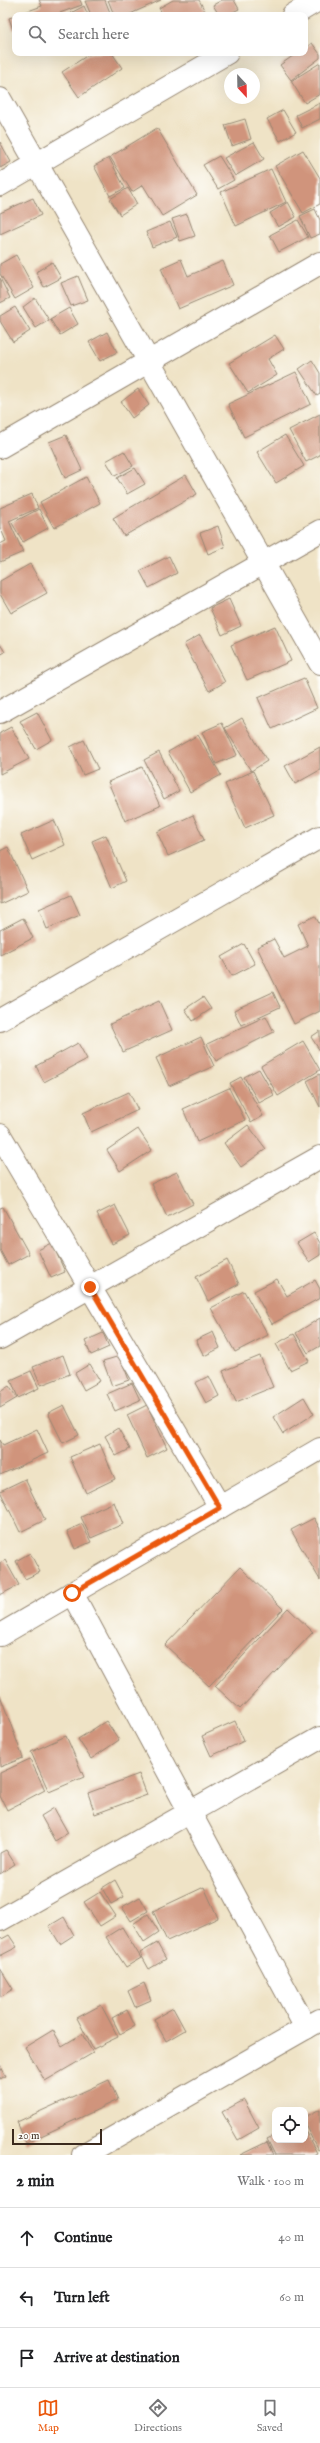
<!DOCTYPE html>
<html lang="en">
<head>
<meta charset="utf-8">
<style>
  body { margin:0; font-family:"IM FELL English",serif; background:#f6f6f6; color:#202124 }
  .controls { position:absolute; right:12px; bottom:12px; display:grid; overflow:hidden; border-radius:8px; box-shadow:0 4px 16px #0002 }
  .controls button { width:36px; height:36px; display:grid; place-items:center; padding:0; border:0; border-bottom:1px solid #e0e0e0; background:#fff; color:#202124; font:20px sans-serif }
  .compass { position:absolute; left:224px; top:68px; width:36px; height:36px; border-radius:50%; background:#fff; box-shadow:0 4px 16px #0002; rotate:158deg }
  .scale { position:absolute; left:12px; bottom:10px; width:90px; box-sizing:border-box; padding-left:4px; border:2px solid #3b2a1e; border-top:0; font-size:11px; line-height:14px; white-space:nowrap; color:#3b2a1e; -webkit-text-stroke:3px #fdfcf7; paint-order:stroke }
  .stop { position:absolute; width:12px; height:12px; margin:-9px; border:3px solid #ea580c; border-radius:50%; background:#fff }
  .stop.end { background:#ea580c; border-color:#fff; box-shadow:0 1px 4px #0008 }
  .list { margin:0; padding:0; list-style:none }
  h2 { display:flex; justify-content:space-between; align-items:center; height:52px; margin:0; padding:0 16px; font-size:17px }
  h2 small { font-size:13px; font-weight:400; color:#757577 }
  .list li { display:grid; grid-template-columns:26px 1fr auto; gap:12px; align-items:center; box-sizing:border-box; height:60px; padding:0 16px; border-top:1px solid #e0e0e0 }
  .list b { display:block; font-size:15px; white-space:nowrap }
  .list em { font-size:13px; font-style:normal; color:#757577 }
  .icon { flex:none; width:22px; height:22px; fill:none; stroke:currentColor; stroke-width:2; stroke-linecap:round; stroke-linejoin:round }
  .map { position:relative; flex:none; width:320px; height:2155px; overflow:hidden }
  .search { position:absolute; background:#fff; box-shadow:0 4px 16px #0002; left:12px; right:12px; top:12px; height:44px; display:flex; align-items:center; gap:10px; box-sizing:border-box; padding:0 14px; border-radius:8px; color:#757577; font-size:15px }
  .sheet { height:232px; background:#fff }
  nav { display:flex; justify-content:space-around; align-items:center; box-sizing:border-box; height:56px; border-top:1px solid #e0e0e0; background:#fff; font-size:11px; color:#757577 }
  nav a { display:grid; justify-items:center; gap:2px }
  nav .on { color:#ea580c }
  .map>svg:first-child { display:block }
</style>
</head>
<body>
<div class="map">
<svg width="320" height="2155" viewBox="0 0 320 2155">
  <rect width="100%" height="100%" fill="#fdfcf7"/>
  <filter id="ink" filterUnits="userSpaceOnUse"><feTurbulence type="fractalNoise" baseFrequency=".025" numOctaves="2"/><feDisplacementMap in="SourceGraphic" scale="8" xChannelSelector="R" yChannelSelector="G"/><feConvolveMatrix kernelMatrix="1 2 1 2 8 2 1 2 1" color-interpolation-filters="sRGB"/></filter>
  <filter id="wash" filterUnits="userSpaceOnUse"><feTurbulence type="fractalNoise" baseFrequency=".012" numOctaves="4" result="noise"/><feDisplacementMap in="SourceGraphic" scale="16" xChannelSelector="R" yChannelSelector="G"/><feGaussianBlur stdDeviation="0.9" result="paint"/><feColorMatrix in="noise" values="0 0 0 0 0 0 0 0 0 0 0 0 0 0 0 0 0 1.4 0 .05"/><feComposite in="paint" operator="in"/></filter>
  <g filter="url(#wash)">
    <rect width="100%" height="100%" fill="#efe3c6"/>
    <g id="blocks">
      <g fill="#d0947c">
        <path d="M39 0H80L82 5 54 15H17L42 6Z"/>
        <path d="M105 0 111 15H91L85 1Z"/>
        <path d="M108 0H161L128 15H114Z"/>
        <path d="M173 0H199L207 15H163L159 8Z"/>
        <path d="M222 0H234L239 9 227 15H219L213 5Z"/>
        <path d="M84 6 88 15H67Z"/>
        <path d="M15 16V29L13 30 9 18Z"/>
        <path d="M312 43 320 54V58L291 80 280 65 297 53H305V48Z"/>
        <path d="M91 53H112L122 68 79 97 62 72Z"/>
        <path d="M320 63V94L305 103 291 81Z"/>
        <path d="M320 103V119L302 128 296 115Z"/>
        <path d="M283 110 296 132 280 141 267 119Z"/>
        <path d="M245 119 251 139 232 146 225 125Z"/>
        <path d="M157 128 197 195 162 216 143 185 132 192 110 157Z"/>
        <path d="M0 142 11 162 0 168Z"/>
        <path d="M254 142 264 159 235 176 224 158Z"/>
        <path d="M303 150 320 178V204L303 213 275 166Z"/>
        <path d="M219 156 234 180 218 189 203 165Z"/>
        <path d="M109 158 125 188 110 196 94 166Z"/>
        <path d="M271 169 286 202 236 226 221 192Z"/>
        <path d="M128 188 137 204 120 215 110 199Z"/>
        <path d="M33 198 41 215 0 234V213Z"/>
        <path d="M288 202 296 217 278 227 270 213Z"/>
        <path d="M315 209 320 220V234L310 238 300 216Z"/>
        <path d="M187 214 195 236 180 241 172 219Z"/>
        <path d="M298 220 308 237 279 252 270 235Z"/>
        <path d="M170 222 177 237 152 247 146 232Z"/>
        <path d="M16 255 34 288 15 299 0 274V264Z"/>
        <path d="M181 259 188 276 223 261 233 285 178 309 161 268Z"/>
        <path d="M52 262 61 278 44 287 36 272Z"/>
        <path d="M78 276 88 300 71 306 61 283Z"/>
        <path d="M0 278 10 298 0 303Z"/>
        <path d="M35 298 49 320 36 328 23 307Z"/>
        <path d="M15 307 30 331 13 342 0 321V316Z"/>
        <path d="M69 308 78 324 60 335 50 319Z"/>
        <path d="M107 332 117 352 100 361 89 342Z"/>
        <path d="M275 335 284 349 268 359 277 375 248 393 229 363Z"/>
        <path d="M312 360 320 373V394L317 396 299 369Z"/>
        <path d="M296 372 311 404 244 437 228 404Z"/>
        <path d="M138 389 149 405 132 418 121 402Z"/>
        <path d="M320 414V455L306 462 289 430Z"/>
        <path d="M66 435 82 470 65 478 49 442Z"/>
        <path d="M285 435 304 466 276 483 257 452Z"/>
        <path d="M124 451 133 466 115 476 106 461Z"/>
        <path d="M135 468 145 484 127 494 117 478Z"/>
        <path d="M186 475 197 494 124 536 113 518Z"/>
        <path d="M86 477 100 503 54 528 40 502Z"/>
        <path d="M32 494 38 508 9 521 23 552 0 562V544L6 541 0 527V508Z"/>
        <path d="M39 509 48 528 23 542 12 523Z"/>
        <path d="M218 526 225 547 208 554 200 533Z"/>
        <path d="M169 556 177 573 149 588 140 571Z"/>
        <path d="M30 564 47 593 11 613 0 594V581Z"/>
        <path d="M229 599 241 626 222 635 210 608Z"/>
        <path d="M275 626 291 661 247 680 231 645Z"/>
        <path d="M200 635 225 682 209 691 184 644Z"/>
        <path d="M0 644 5 652 0 655Z"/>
        <path d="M304 678 317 708 272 729 258 698Z"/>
        <path d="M37 712 52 740 36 749 20 721Z"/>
        <path d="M242 718 267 761 251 771 225 728Z"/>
        <path d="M222 723 237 755 216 764 202 732Z"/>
        <path d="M11 727 29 759 0 774V733Z"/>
        <path d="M198 735 221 775 190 792 168 752Z"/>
        <path d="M84 740 98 769 83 775 70 747Z"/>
        <path d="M320 747V770L295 784 285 766Z"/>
        <path d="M159 752 179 791 164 799 144 760Z"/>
        <path d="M142 767 160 806 125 821 108 782Z"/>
        <path d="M253 771 274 815 245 828 225 784Z"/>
        <path d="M193 815 204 840 168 856 157 832Z"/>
        <path d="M54 820 65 845 32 860 21 835Z"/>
        <path d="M106 835 126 881 112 888 92 841Z"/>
        <path d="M8 847 28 891 0 904V851Z"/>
        <path d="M71 895 80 915 47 929 39 909Z"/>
        <path d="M315 916 320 925V1011L294 1024 257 947 274 939 284 958 308 946 298 924Z"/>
        <path d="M23 918 33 938 0 955V930Z"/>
        <path d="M244 944 255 964 232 976 221 957Z"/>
        <path d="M273 992 280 1007 241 1025 234 1010Z"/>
        <path d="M203 997 211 1009 193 1021 185 1009Z"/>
        <path d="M159 1001 172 1030 123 1052 110 1024Z"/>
        <path d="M266 1016 274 1032 216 1061 207 1044Z"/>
        <path d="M320 1031V1051L311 1037Z"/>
        <path d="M201 1037 214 1066 169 1086 156 1058Z"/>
        <path d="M303 1041 320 1070 278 1096 261 1066Z"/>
        <path d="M78 1043 87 1059 44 1082 36 1066Z"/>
        <path d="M259 1069 274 1095 259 1103 244 1077Z"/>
        <path d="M320 1074V1107L307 1081Z"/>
        <path d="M241 1077 263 1116 251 1123 230 1083Z"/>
        <path d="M229 1088 245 1120 197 1142 183 1109Z"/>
        <path d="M129 1092 138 1110 91 1132 83 1113Z"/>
        <path d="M248 1125 266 1149 241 1167 224 1143Z"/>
        <path d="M138 1129 152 1150 120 1171 107 1150Z"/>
        <path d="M177 1172 193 1204 167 1217 151 1184Z"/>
        <path d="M115 1205 130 1235 112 1244 97 1214Z"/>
        <path d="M3 1207 29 1254 8 1265 0 1250V1208Z"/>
        <path d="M314 1233 320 1243V1255L309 1262 297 1243Z"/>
        <path d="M52 1243 65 1272 51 1278 38 1250Z"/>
        <path d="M227 1260 239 1284 208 1301 196 1277Z"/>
        <path d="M277 1279 287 1296 315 1280 320 1289V1298L272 1324 254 1291Z"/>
        <path d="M244 1291 268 1335 235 1352 211 1308Z"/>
        <path d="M320 1318V1346L308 1353 296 1333Z"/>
        <path d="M213 1332 220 1348 204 1356 196 1340Z"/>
        <path d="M103 1333 109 1347 91 1355 85 1341Z"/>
        <path d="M294 1334 309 1361 290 1370 276 1344Z"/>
        <path d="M63 1355 70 1374 41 1385 33 1367Z"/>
        <path d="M120 1356 129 1380 112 1386 103 1361Z"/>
        <path d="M260 1356 273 1387 236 1402 223 1371Z"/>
        <path d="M90 1364 100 1381 84 1390 75 1373Z"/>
        <path d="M31 1371 39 1388 18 1398 11 1380Z"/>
        <path d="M209 1376 219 1396 206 1403 195 1383Z"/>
        <path d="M132 1383 140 1400 115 1411 107 1394Z"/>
        <path d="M9 1386 17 1398 0 1408V1392Z"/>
        <path d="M304 1397 314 1414 283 1434 273 1417Z"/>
        <path d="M64 1405 79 1435 63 1443 48 1413Z"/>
        <path d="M147 1405 167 1448 147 1458 127 1415Z"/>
        <path d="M118 1428 130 1449 116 1456 105 1436Z"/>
        <path d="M37 1429 48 1453 0 1475V1440L3 1445Z"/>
        <path d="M100 1444 115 1479 86 1493 70 1457Z"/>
        <path d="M25 1479 45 1520 20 1532 0 1491Z"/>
        <path d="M114 1502 123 1524 91 1538 81 1517Z"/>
        <path d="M314 1518 320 1529V1580L291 1530Z"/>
        <path d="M82 1524 91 1542 75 1549 67 1531Z"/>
        <path d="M30 1553 40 1572 25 1579 16 1561Z"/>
        <path d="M5 1560 19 1585 0 1595V1563Z"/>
        <path d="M240 1567 283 1609 209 1686 165 1645Z"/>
        <path d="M288 1608 313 1632 240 1709 215 1686Z"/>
        <path d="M0 1695 23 1758 0 1767Z"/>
        <path d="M106 1721 119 1740 91 1759 78 1739Z"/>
        <path d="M235 1721 244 1741 211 1756 202 1736Z"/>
        <path d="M66 1736 84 1777 49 1792 31 1752Z"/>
        <path d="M30 1759 45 1790 7 1810 0 1796V1773Z"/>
        <path d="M139 1774 147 1795 95 1814 88 1793Z"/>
        <path d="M54 1808 68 1833 55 1841 41 1816Z"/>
        <path d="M6 1850 15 1864 0 1874V1853Z"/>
        <path d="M115 1880 124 1897 111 1904 102 1888Z"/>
        <path d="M204 1887 218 1918 167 1941 153 1911Z"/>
        <path d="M100 1892 116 1916 100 1926 84 1902Z"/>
        <path d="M140 1897 148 1911 131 1921 122 1907Z"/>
        <path d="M148 1914 159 1932 144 1942 133 1924Z"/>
        <path d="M64 1917 74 1935 60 1944 49 1926Z"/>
        <path d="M122 1927 141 1958 126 1967 106 1937Z"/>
        <path d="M9 1935 17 1947 0 1956V1940Z"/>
        <path d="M157 1943 166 1959 149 1969 140 1953Z"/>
        <path d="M0 1968 13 1989 0 1997Z"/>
        <path d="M144 1983 151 2000 135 2007 128 1991Z"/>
        <path d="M101 2005 118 2037 93 2049 77 2018Z"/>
        <path d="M173 2008 185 2030 166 2041 154 2019Z"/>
        <path d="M127 2010 135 2026 120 2034 112 2018Z"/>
        <path d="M53 2030 62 2046 82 2034 93 2053 45 2081 25 2047Z"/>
        <path d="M0 2065 6 2076 0 2079Z"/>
        <path d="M109 2080 118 2100 26 2143 17 2122Z"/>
        <path d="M244 2100 259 2128 238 2140 222 2112Z"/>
        <path d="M320 2109V2149L318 2150 305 2125V2117Z"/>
        <path d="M305 2131 317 2153 313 2155H275L267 2139 275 2135V2140H305Z"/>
        <path d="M267 2142 273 2155H240Z"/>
      </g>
    </g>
  </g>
  <g filter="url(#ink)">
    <use href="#blocks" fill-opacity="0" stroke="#958672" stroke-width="1"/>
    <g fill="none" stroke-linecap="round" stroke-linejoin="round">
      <g stroke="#958672" stroke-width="24">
        <g id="street">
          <path d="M293 15 318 0"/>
          <path d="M0 99 320 663"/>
          <path d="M0 185 227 53"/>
          <path d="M0 447 320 263"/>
          <path d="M0 712 320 531"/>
          <path d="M0 1135 220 1507"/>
          <path d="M0 1338 320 1157"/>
          <path d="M72 1593 306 2028"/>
          <path d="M0 1635 320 1449"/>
          <path d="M0 1920 320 1738"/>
          <path d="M83 2155 320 2020"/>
        </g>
      </g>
      <g stroke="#958672" stroke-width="24">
        <path id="primary" d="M0 1020 320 837"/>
      </g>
      <use href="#street" stroke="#fff" stroke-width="22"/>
      <use href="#primary" stroke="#fff" stroke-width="22"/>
    </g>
  </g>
  <g fill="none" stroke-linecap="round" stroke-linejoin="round" filter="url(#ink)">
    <path stroke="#ea580c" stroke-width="5" d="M72 1593 220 1508 90 1287"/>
  </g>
</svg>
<div class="controls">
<button><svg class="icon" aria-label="locate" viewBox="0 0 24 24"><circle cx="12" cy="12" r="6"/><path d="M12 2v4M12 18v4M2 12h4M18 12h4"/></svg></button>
</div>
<svg class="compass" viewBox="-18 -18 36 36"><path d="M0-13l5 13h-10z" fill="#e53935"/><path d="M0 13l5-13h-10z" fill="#757577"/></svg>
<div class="scale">20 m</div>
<div class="stop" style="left:72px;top:1593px"></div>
<div class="stop end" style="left:90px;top:1287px"></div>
<div class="search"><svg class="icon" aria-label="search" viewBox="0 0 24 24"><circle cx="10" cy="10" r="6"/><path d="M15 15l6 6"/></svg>Search here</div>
</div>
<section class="sheet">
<h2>2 min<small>Walk · 100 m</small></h2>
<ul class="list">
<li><svg class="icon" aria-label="ahead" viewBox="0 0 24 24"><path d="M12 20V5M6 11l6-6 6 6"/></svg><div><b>Continue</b></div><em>40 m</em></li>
<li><svg class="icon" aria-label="left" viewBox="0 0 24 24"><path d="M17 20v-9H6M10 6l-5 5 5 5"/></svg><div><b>Turn left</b></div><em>60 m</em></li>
<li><svg class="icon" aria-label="arrive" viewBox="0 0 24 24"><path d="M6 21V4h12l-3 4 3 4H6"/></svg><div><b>Arrive at destination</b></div></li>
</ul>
</section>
<nav>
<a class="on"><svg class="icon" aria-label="map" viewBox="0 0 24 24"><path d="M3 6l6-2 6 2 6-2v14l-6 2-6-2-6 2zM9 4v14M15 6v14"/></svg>Map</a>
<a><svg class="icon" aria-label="directions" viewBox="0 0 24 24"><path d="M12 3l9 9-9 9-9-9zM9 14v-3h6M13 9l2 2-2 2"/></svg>Directions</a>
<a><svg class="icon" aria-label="saved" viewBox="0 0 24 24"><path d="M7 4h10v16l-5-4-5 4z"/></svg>Saved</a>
</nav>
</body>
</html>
